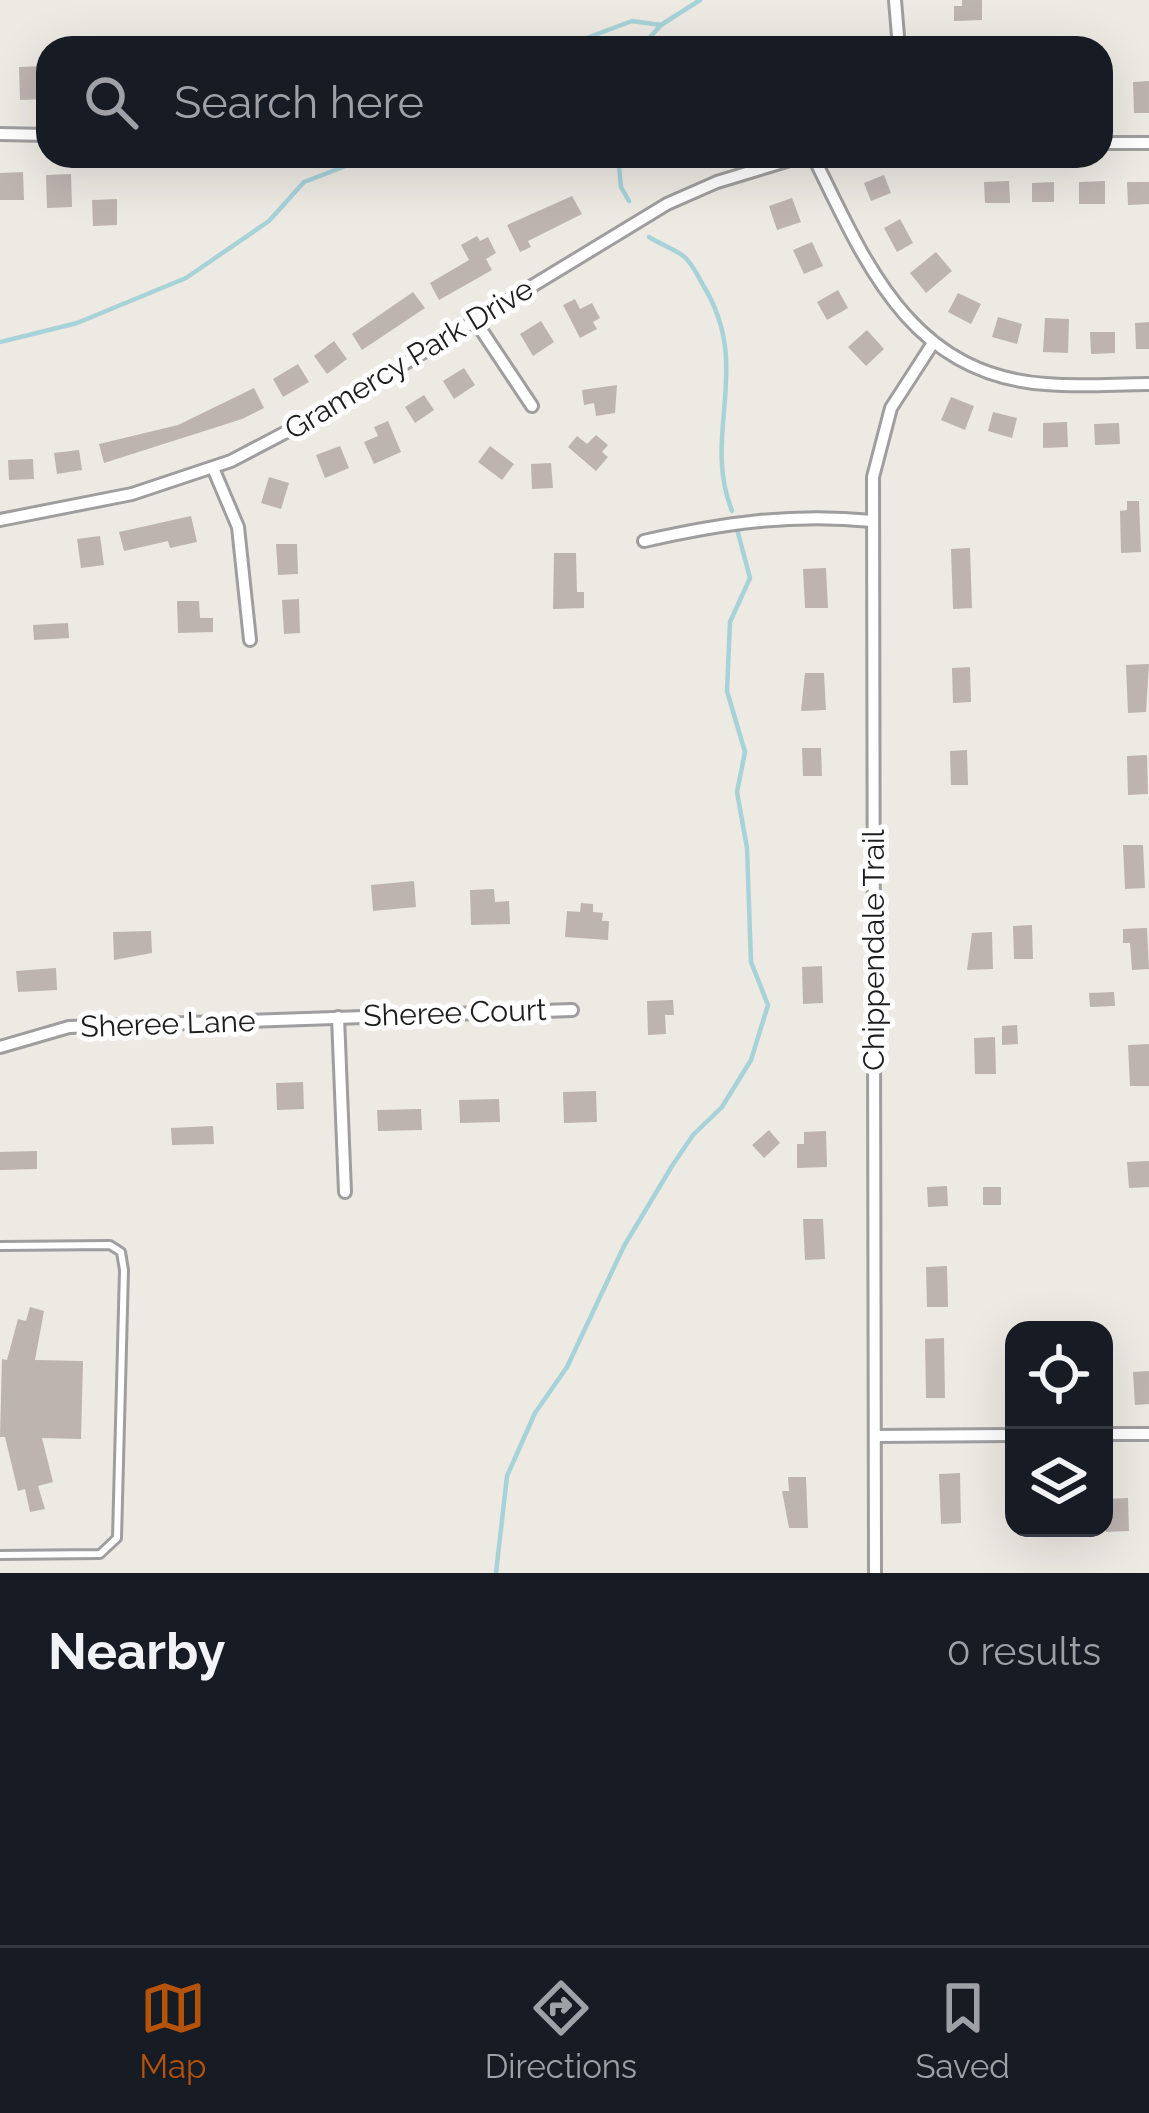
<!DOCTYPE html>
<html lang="en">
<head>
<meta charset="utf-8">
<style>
  body { margin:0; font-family:Raleway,sans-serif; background:#242831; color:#f1f3f6 }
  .controls { position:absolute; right:36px; bottom:36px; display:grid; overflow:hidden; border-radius:24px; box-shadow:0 12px 48px #0002 }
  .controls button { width:108px; height:108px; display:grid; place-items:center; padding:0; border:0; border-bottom:3px solid #363941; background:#171b24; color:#f1f3f6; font:60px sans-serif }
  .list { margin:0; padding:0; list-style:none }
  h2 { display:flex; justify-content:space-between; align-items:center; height:156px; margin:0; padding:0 48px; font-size:51px }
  h2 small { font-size:39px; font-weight:400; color:#9ea1a6 }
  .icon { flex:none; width:66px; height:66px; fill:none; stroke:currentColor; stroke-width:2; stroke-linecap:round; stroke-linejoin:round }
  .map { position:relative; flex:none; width:1149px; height:1573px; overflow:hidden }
  .search { position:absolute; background:#171b24; box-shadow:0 12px 48px #0002; left:36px; right:36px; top:36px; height:132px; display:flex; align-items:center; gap:30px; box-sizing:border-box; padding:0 42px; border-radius:36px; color:#9ea1a6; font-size:45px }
  .sheet { height:372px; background:#171b24 }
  nav { display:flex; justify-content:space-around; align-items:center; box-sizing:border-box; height:168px; border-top:3px solid #363941; background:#171b24; font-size:33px; color:#9ea1a6 }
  nav a { display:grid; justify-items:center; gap:6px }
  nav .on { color:#b45309 }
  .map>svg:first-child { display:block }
</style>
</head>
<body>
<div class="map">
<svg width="1149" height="1573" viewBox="0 0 1149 1573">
  <rect width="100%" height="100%" fill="#ede9e3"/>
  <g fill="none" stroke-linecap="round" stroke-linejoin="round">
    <g stroke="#a6d2d8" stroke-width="4.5">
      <path d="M560 48 632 21 661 25"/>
      <path d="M640 48 661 25 700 0"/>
      <path d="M618 156 621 187 629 201"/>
      <path d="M649 237C660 244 672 248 682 255 691 261 698 276 703 285 754 368 701 433 732 511"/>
      <path d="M0 342 77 323 186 278 269 221 304 182 372 156"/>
      <path d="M496 1573 507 1476 535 1413 567 1367 624 1246 672 1166 693 1135 722 1107 751 1060 768 1005 751 962 747 848 737 792 745 752 727 691 730 622 750 578 737 529"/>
    </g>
  </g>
  <g fill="#bdb4b0">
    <path d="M962 0H982V20L954 21V6H962Z"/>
    <path d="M44 66 45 99 20 100 19 67Z"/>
    <path d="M1149 81V113H1134L1133 82Z"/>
    <path d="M23 172 24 200H0V173Z"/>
    <path d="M71 174 72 207 47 208 46 175Z"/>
    <path d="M884 175 891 193 871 201 864 183Z"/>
    <path d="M1009 181 1010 203H985L984 182Z"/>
    <path d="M1105 181V204H1079V182Z"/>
    <path d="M1054 182V202H1032V183Z"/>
    <path d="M1127 182H1149V204L1128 205Z"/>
    <path d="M572 196 582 214 528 241 531 247 520 252 507 225Z"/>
    <path d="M792 198 801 222 777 230 769 206Z"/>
    <path d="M117 199V225L93 226 92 200Z"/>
    <path d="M900 219 913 243 897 252 884 228Z"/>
    <path d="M477 236 480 241 488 237 496 253 486 259 492 270 439 300 430 283 469 260 461 245Z"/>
    <path d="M812 242 823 266 804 274 793 250Z"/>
    <path d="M936 252 952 271 926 293 910 273Z"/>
    <path d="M838 290 848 308 827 320 817 302Z"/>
    <path d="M413 292 425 308 362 350 352 334Z"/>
    <path d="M958 293 981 304 971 324 948 312Z"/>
    <path d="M575 299 580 309 592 303 600 318 593 322 597 329 580 338 563 305Z"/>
    <path d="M998 317 1022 324 1017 344 992 337Z"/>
    <path d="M1045 318 1069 319 1068 353 1043 352Z"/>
    <path d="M541 321 554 342 533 356 520 334Z"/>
    <path d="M1149 322V349H1136L1135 323Z"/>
    <path d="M867 330 884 349 866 366 848 347Z"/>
    <path d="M1090 332H1115V353L1091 354Z"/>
    <path d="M334 341 347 359 327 374 314 356Z"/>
    <path d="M298 364 309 382 283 397 273 379Z"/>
    <path d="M464 368 475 385 454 399 443 381Z"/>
    <path d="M617 385 615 413 596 416 594 403 584 405 582 390Z"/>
    <path d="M254 388 264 408 242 419 104 463 99 444 178 425Z"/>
    <path d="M424 395 434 410 415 423 405 407Z"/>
    <path d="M951 397 974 406 965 430 941 420Z"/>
    <path d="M993 412 1017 418 1012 438 988 431Z"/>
    <path d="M388 421 401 452 374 464 364 442 378 436 374 427Z"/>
    <path d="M1067 422 1068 447 1043 448V423Z"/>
    <path d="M1119 423 1120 444 1095 445 1094 424Z"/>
    <path d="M596 435 608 445 602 452 608 457 596 471 568 447 577 436 587 444Z"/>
    <path d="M340 446 349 468 325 478 316 455Z"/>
    <path d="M490 446 514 464 502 480 478 462Z"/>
    <path d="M79 450 82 470 57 474 54 453Z"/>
    <path d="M33 459 34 479 9 480 8 460Z"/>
    <path d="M551 463 553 488 532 489 531 464Z"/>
    <path d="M269 477 289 483 281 509 261 503Z"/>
    <path d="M1127 501H1139L1141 552 1121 553 1120 511 1127 510Z"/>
    <path d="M191 516 197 542 170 548 168 541 124 551 119 532Z"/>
    <path d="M100 536 104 565 81 568 77 539Z"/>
    <path d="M276 544H297L298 574 278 575Z"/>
    <path d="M970 548 972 608 953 609 951 549Z"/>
    <path d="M554 553H576L577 592H584V608L553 609Z"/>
    <path d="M826 568 828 608H805L803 569Z"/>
    <path d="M299 599 300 633 284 634 282 600Z"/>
    <path d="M177 601H199L200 618H213V632L178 633Z"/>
    <path d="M68 623 69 638 34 640 33 625Z"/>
    <path d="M1149 664 1146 712 1128 713 1126 665Z"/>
    <path d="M970 667 971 702 953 703 952 668Z"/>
    <path d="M805 673H824L826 710 801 711Z"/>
    <path d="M802 748H821L822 776H803Z"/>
    <path d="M967 750 968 785H951L950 751Z"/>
    <path d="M1147 755 1148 794 1128 795 1127 756Z"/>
    <path d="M1123 845H1143L1145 888 1125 889Z"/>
    <path d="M414 881 416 907 373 911 371 885Z"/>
    <path d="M494 889 495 902 509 901 510 924 471 925 470 890Z"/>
    <path d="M581 903 593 904V912L603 913 602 921H609L608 940 565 937 567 911 580 912Z"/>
    <path d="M1032 925 1033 959H1014L1013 926Z"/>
    <path d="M1147 928 1149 969 1132 970 1130 943H1123V929Z"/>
    <path d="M151 931 152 953 114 960 113 932Z"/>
    <path d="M992 932 993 969 967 970 972 933Z"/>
    <path d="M822 966 823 1003 803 1004 802 967Z"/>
    <path d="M56 968 57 990 18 992 16 971Z"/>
    <path d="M1114 992 1115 1006 1090 1007 1089 993Z"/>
    <path d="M673 1000 674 1015H665L666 1034 648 1035 647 1001Z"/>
    <path d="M1017 1025 1018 1044 1002 1045V1026Z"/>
    <path d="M995 1037 996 1074H975L974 1038Z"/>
    <path d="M1149 1044V1086H1130L1128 1045Z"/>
    <path d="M303 1082 304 1109 277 1110 276 1083Z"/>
    <path d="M596 1091 597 1122 564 1123 563 1092Z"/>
    <path d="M499 1099 500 1122 460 1123 459 1100Z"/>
    <path d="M421 1109 422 1130 378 1131 377 1110Z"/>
    <path d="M213 1126 214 1144 172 1145 171 1128Z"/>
    <path d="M769 1130 780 1143 764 1158 752 1145Z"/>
    <path d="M826 1131 827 1167 797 1168V1144H804V1132Z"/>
    <path d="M37 1151V1169L0 1170V1152Z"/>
    <path d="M1149 1161V1187L1129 1188 1127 1162Z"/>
    <path d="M947 1186 948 1206 928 1207 927 1187Z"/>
    <rect x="983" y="1187" width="18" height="18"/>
    <path d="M803 1219H823L825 1259 805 1260Z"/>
    <path d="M947 1266 948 1307H927L926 1267Z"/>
    <path d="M30 1307 44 1311 35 1360 83 1361 81 1439 42 1438 53 1482 38 1486 45 1509 30 1512 25 1489 18 1491 5 1437H0L2 1359 7 1360 18 1319 26 1321Z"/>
    <path d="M944 1338 945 1398H926L925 1339Z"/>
    <path d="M1149 1371V1404L1135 1405 1133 1372Z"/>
    <path d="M960 1473 961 1523 941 1524 939 1474Z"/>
    <path d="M788 1477H806L808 1528H789L782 1491H789Z"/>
    <path d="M1128 1498 1129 1531 1106 1532 1105 1499Z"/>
  </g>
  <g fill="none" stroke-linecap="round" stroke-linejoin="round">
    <g stroke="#9e9e9e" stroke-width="12">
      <path id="service" d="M0 1246 110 1245 121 1252 124 1270 117 1538 100 1554 0 1555"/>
    </g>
    <g stroke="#9e9e9e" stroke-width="16">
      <g id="minor">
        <path d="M895 0 899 48"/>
        <path d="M0 134 48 135"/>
        <path d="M1101 143H1149"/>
        <path d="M813 156C865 261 909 375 1046 384 1080 387 1115 384 1149 384"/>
        <path d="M474 319 532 406"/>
        <path d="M213 468 238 527 250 640"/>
        <path d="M0 520 132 494 231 461 330 409 667 204 717 182 803 156"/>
        <path d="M644 541C723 523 792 513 872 521"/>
        <path d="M338 1017 345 1192"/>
        <path d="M0 1047 69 1027 572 1010"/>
        <path d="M1104 1434H1149"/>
        <path d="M875 1436 1014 1435"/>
        <path d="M875 1573 873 477 891 408 933 343"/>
      </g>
    </g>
    <use href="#service" stroke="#fff" stroke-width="6"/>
    <use href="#minor" stroke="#fff" stroke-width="10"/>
  </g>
  <g text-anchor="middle" stroke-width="10" stroke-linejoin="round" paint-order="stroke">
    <g font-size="30" fill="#1d1d1d" stroke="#fff">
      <text transform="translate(409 359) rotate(-31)" y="10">Gramercy Park Drive</text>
      <text transform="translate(874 950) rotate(-90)" y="10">Chippendale Trail</text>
      <text transform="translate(455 1013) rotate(-2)" y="10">Sheree Court</text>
      <text transform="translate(168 1024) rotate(-2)" y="10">Sheree Lane</text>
    </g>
  </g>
</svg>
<div class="controls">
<button><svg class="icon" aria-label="locate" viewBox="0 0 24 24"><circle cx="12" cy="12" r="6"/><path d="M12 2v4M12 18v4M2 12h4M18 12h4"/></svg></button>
<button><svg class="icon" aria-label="layers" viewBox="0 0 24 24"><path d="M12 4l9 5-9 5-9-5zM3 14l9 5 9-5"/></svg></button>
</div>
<div class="search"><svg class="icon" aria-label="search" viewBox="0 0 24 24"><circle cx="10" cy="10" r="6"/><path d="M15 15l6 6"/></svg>Search here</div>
</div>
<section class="sheet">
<h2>Nearby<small>0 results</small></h2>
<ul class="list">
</ul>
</section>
<nav>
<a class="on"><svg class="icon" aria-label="map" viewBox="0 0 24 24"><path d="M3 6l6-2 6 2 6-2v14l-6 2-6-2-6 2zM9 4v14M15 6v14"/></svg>Map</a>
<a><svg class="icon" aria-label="directions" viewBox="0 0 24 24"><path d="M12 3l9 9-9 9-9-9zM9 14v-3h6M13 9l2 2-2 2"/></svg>Directions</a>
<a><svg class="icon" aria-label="saved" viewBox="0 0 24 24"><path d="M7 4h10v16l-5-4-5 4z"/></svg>Saved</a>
</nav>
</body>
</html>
